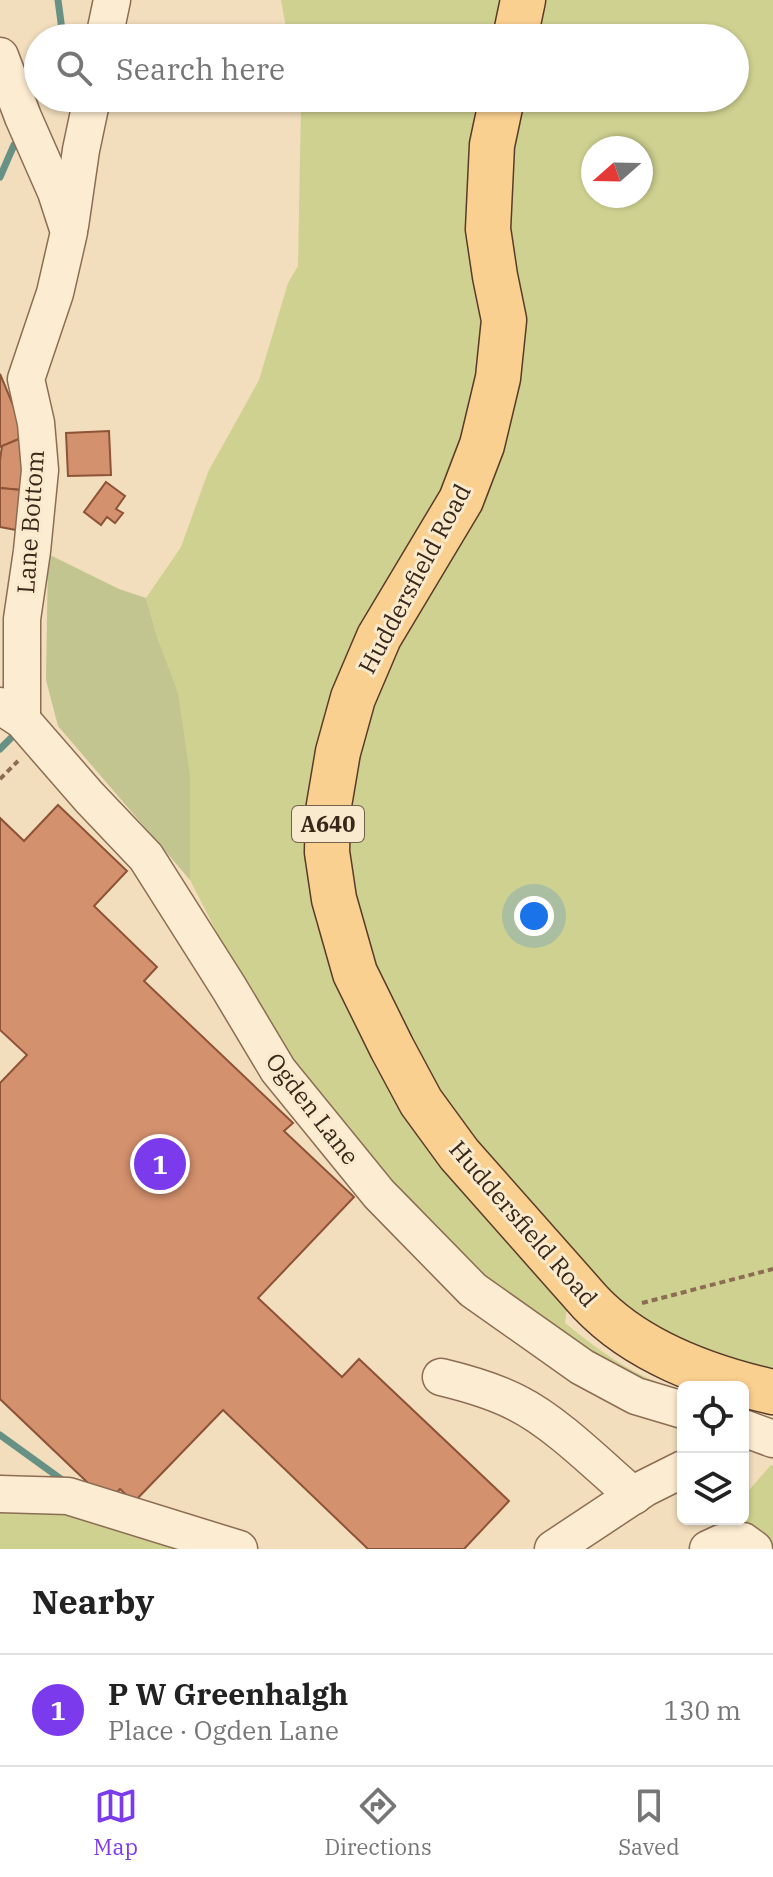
<!DOCTYPE html>
<html lang="en">
<head>
<meta charset="utf-8">
<style>
  body { margin:0; font-family:"IBM Plex Serif",serif; background:#f6f6f6; color:#222 }
  .controls { position:absolute; right:24px; bottom:24px; display:grid; overflow:hidden; border-radius:12px; box-shadow:0 2px 6px #0004 }
  .controls button { width:72px; height:72px; display:grid; place-items:center; padding:0; border:0; border-bottom:2px solid #e0e0e0; background:#fff; color:#222; font:40px sans-serif }
  .compass { position:absolute; left:581px; top:136px; width:72px; height:72px; border-radius:50%; background:#fff; box-shadow:0 2px 6px #0004; rotate:250deg }
  .you { position:absolute; left:534px; top:916px; width:28px; height:28px; margin:-20px; border:6px solid #fff; border-radius:50%; background:#1a73e8; box-shadow:0 0 0 12px #1a73e833 }
  .badge { display:grid; place-items:center; width:52px; height:52px; border-radius:50%; background:#7c3aed; color:#fff; font-size:26px; font-weight:700 }
  .pin { position:absolute; translate:-50% -50%; border:4px solid #fff; box-shadow:0 2px 8px #0006 }
  .list { margin:0; padding:0; list-style:none }
  h2 { display:flex; justify-content:space-between; align-items:center; height:104px; margin:0; padding:0 32px; font-size:34px }
  h2 small { font-size:26px; font-weight:400; color:#767676 }
  .list li { display:grid; grid-template-columns:52px 1fr auto; gap:24px; align-items:center; box-sizing:border-box; height:112px; padding:0 32px; border-top:2px solid #e0e0e0 }
  .list b { display:block; font-size:30px; white-space:nowrap }
  .list p { margin:0; font-size:26px; white-space:nowrap; color:#767676 }
  .list em { font-size:26px; font-style:normal; color:#767676 }
  .icon { flex:none; width:44px; height:44px; fill:none; stroke:currentColor; stroke-width:2; stroke-linecap:round; stroke-linejoin:round }
  .map { position:relative; flex:none; width:773px; height:1549px; overflow:hidden }
  .search { position:absolute; background:#fff; box-shadow:0 2px 6px #0004; left:24px; right:24px; top:24px; height:88px; display:flex; align-items:center; gap:20px; box-sizing:border-box; padding:0 28px; border-radius:44px; color:#767676; font-size:30px }
  .sheet { height:216px; background:#fff }
  nav { display:flex; justify-content:space-around; align-items:center; box-sizing:border-box; height:112px; border-top:2px solid #e0e0e0; background:#fff; font-size:22px; color:#767676 }
  nav a { display:grid; justify-items:center; gap:4px }
  nav .on { color:#7c3aed }
  .map>svg:first-child { display:block }
</style>
</head>
<body>
<div class="map">
<svg width="773" height="1549" viewBox="0 0 773 1549">
  <rect width="100%" height="100%" fill="#f2debd"/>
  <g fill="#cfd190" fill-rule="evenodd">
    <path d="M281 0H501L492 38H288Z"/>
    <path d="M535 0H773V1370L743 1365 647 1332 450 1125 370 980 337 830 381 673 481 488 515 98H735V38H527ZM593 148H641V196H593Z"/>
    <path d="M300 98H478L474 114 468 183 473 263 480 321 481 364 471 407 442 493 306 858 316 922 337 984 492 1224 567 1309 565 1323C602 1353 636 1378 683 1391V1403L566 1348 390 1195 256 1009 190 880V775L158 640 146 598 181 547 208 472 259 380 288 283 298 266 301 105Z"/>
    <path d="M771 1465 773 1466V1549H758L713 1530 723 1519H743V1497Z"/>
    <path d="M45 1509 108 1517 173 1549H0V1510Z"/>
  </g>
  <path fill="#c3c590" d="M48 554 119 589 146 598 158 640 178 693 190 775V880L58 726 46 680Z"/>
  <g fill="none" stroke-linecap="round" stroke-linejoin="round">
    <g stroke="#679184" stroke-width="7">
      <path d="M56 38 62 30 58 0"/>
      <path d="M33 102 38 83"/>
      <path d="M0 177 14 145"/>
      <path d="M0 749 11 738"/>
      <path d="M0 1435 61 1479"/>
    </g>
  </g>
  <g fill="#d4916e" stroke="#8d5337" stroke-width="2">
    <path d="M0 374 26 436 0 447Z"/>
    <path d="M109 431 111 475 68 476 66 433Z"/>
    <path d="M26 436 21 490 0 488V460L2 446Z"/>
    <path d="M106 482 125 496 116 509 123 513 115 523 107 517 101 525 84 512Z"/>
    <path d="M0 488 21 490 16 530 0 527Z"/>
    <path d="M58 805 127 871 94 906 157 967 144 981 293 1123 284 1131 354 1197 258 1298 342 1377 359 1359 509 1501 464 1549H368L223 1410 134 1502 120 1489 108 1502 0 1399V1083L27 1055 0 1030V818L24 841Z"/>
  </g>
  <g fill="none" stroke-linecap="round" stroke-linejoin="round">
    <g stroke="#8c6d54" stroke-width="39">
      <g id="minor">
        <path d="M104 38 112 0"/>
        <path d="M0 56 23 117 56 192 69 232 55 293 26 379 36 423 40 470 32 551 22 619V720"/>
        <path d="M70 226 81 150 92 98"/>
        <path d="M0 706 22 720 89 797 146 857 229 988 278 1070 379 1194 473 1290 582 1367 636 1396 683 1410"/>
        <path d="M441 1377C466 1383 494 1391 517 1403 557 1423 600 1467 634 1496"/>
        <path d="M743 1428 773 1439"/>
        <path d="M0 1494 68 1496 239 1549"/>
        <path d="M553 1549 645 1488 683 1469"/>
        <path d="M708 1549 721 1543 743 1541 754 1549"/>
      </g>
    </g>
    <g stroke="#593b29" stroke-width="47">
      <g id="major">
        <path d="M515 38 523 0"/>
        <path d="M502 98 492 145 488 229 495 276 504 320 498 378 482 445 461 500 379 637 353 698 338 752 328 811 327 852 334 899 355 973 392 1048 421 1102 459 1154 590 1302C637 1352 707 1377 773 1392"/>
      </g>
    </g>
    <g stroke="#8c6d54" stroke-width="4" stroke-dasharray="6 4" stroke-linecap="butt">
      <path d="M0 779 18 761"/>
      <path d="M642 1303 773 1269"/>
    </g>
    <use href="#minor" stroke="#fcecd1" stroke-width="36"/>
    <use href="#major" stroke="#fad090" stroke-width="44"/>
  </g>
  <g text-anchor="middle" stroke-width="6" stroke-linejoin="round" paint-order="stroke">
    <rect fill="#f9e9cd" stroke="#736150" stroke-width="2" x="292" y="806" width="72" height="36" rx="6"/>
    <g font-size="22" font-weight="bold" fill="#39271a">
      <text x="328" y="832">A640</text>
    </g>
    <g font-size="24" fill="#39271a" stroke="#f9e9cd">
      <text transform="translate(31 522) rotate(-86)" y="8">Lane Bottom</text>
      <text transform="translate(415 579) rotate(-62)" y="8">Huddersfield Road</text>
      <text transform="translate(312 1109) rotate(52)" y="8">Ogden Lane</text>
      <text transform="translate(523 1224) rotate(49)" y="8">Huddersfield Road</text>
    </g>
  </g>
</svg>
<div class="controls">
<button><svg class="icon" aria-label="locate" viewBox="0 0 24 24"><circle cx="12" cy="12" r="6"/><path d="M12 2v4M12 18v4M2 12h4M18 12h4"/></svg></button>
<button><svg class="icon" aria-label="layers" viewBox="0 0 24 24"><path d="M12 4l9 5-9 5-9-5zM3 14l9 5 9-5"/></svg></button>
</div>
<svg class="compass" viewBox="-18 -18 36 36"><path d="M0-13l5 13h-10z" fill="#e53935"/><path d="M0 13l5-13h-10z" fill="#767676"/></svg>
<div class="you"></div>
<div class="pin badge" style="left:160px;top:1164px">1</div>
<div class="search"><svg class="icon" aria-label="search" viewBox="0 0 24 24"><circle cx="10" cy="10" r="6"/><path d="M15 15l6 6"/></svg>Search here</div>
</div>
<section class="sheet">
<h2>Nearby<small></small></h2>
<ul class="list">
<li><span class="badge">1</span><div><b>P W Greenhalgh</b><p>Place · Ogden Lane</p></div><em>130 m</em></li>
</ul>
</section>
<nav>
<a class="on"><svg class="icon" aria-label="map" viewBox="0 0 24 24"><path d="M3 6l6-2 6 2 6-2v14l-6 2-6-2-6 2zM9 4v14M15 6v14"/></svg>Map</a>
<a><svg class="icon" aria-label="directions" viewBox="0 0 24 24"><path d="M12 3l9 9-9 9-9-9zM9 14v-3h6M13 9l2 2-2 2"/></svg>Directions</a>
<a><svg class="icon" aria-label="saved" viewBox="0 0 24 24"><path d="M7 4h10v16l-5-4-5 4z"/></svg>Saved</a>
</nav>
</body>
</html>
